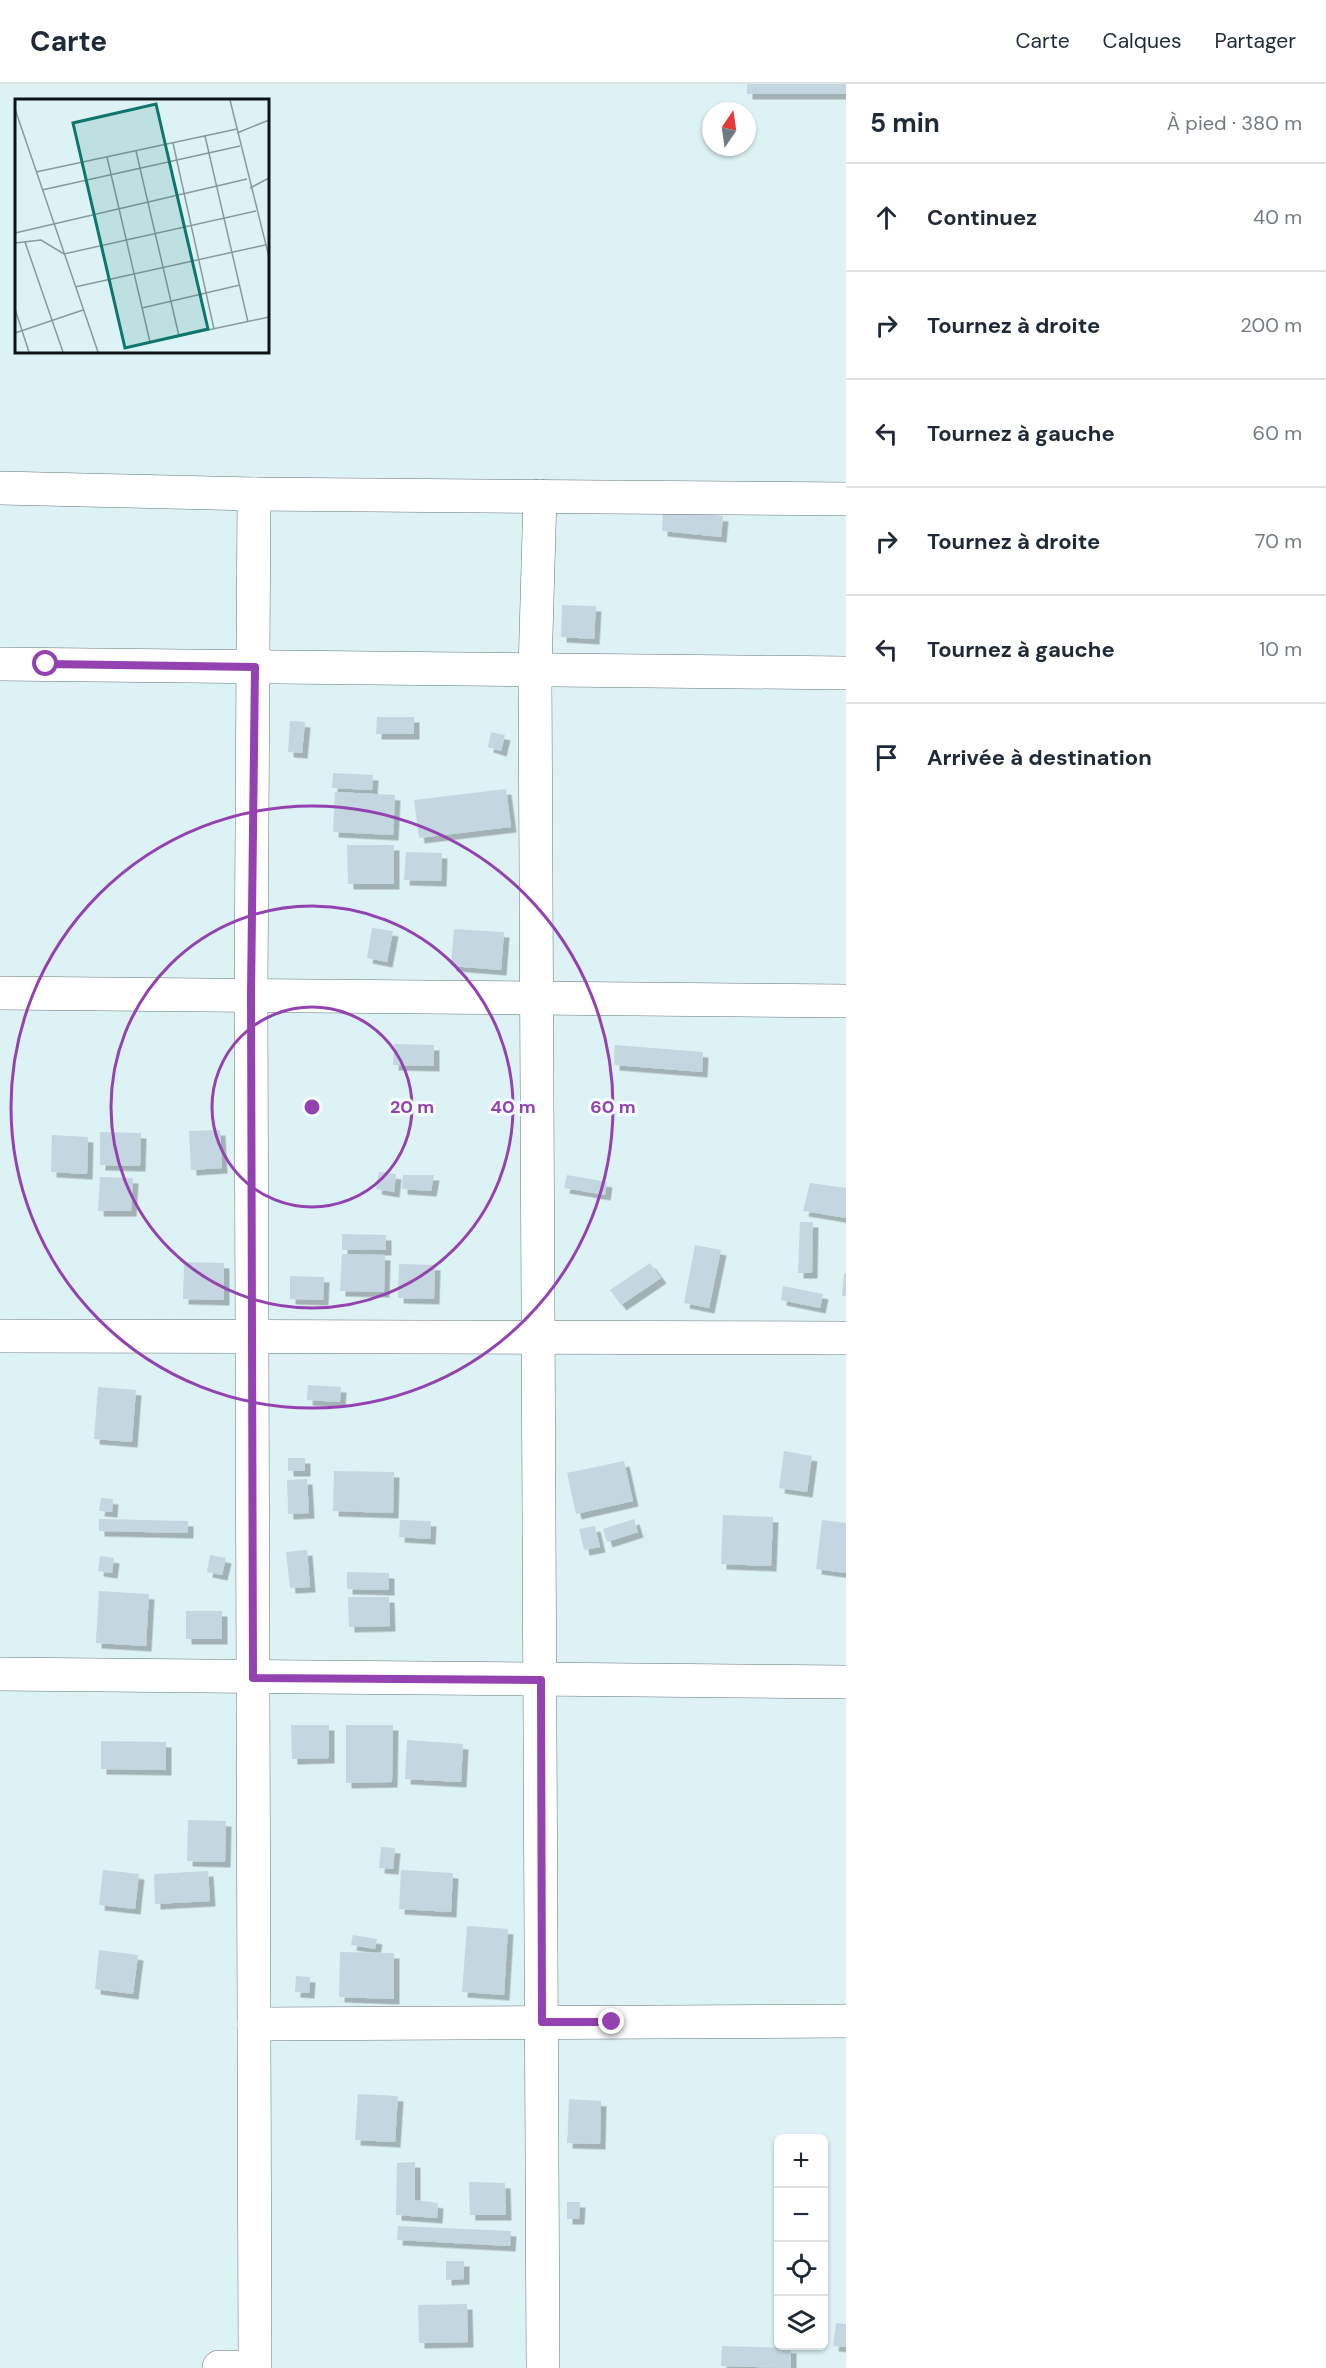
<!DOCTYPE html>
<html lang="fr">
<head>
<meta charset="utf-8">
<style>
  body { margin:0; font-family:"DM Sans",sans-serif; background:#f6f6f7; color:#1f2937 }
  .controls { position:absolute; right:18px; bottom:18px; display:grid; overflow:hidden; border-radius:9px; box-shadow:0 2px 4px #0004 }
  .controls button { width:54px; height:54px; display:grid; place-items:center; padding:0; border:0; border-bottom:2px solid #e0e1e3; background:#fff; color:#1f2937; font:30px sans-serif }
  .compass { position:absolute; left:702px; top:18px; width:54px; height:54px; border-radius:50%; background:#fff; box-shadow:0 2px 4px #0004; rotate:13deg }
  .stop { position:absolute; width:18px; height:18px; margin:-14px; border:4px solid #9442b1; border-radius:50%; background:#fff }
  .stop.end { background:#9442b1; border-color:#fff; box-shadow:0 2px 6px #0008 }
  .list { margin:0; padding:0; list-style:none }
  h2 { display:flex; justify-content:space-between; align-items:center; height:78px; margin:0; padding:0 24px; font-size:26px }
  h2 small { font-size:20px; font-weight:400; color:#747a83 }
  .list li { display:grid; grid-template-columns:39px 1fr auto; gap:18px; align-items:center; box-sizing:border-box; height:108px; padding:0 24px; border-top:2px solid #e0e1e3 }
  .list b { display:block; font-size:22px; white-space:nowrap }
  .list em { font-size:20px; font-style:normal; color:#747a83 }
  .icon { flex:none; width:33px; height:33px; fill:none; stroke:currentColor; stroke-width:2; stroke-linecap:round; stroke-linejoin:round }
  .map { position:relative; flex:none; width:846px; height:2284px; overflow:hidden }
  header { display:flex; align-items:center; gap:36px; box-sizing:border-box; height:84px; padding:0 30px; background:#fff; border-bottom:2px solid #e0e1e3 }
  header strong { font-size:28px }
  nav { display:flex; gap:33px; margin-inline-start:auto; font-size:21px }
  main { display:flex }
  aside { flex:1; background:#fff }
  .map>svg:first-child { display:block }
</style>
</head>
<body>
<header>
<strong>Carte</strong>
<nav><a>Carte</a><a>Calques</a><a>Partager</a></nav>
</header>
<main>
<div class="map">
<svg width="846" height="2284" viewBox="0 0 846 2284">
  <defs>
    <filter id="shadow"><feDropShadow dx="5.5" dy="5.5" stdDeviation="0" flood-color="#0004"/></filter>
  </defs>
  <rect width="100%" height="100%" fill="#ddf2f5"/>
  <g fill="#c4d6df" filter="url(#shadow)">
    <rect x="747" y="0" width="99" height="10"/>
    <path d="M663 427 723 432 721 453 662 447Z"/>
    <path d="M562 521 596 522 594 555 561 553Z"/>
    <path d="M377 633H414V650H376Z"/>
    <path d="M290 637 305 638 302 669 288 668Z"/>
    <path d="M491 648 505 651 501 667 488 663Z"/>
    <path d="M333 689 373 691 372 706 332 704Z"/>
    <path d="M506 705 511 743 419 754 414 716Z"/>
    <path d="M335 708 395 711 393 751 333 748Z"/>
    <path d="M347 761H394V800H348Z"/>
    <path d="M406 768 442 769 441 797 404 796Z"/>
    <path d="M372 844 393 847 387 878 367 874Z"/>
    <path d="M454 845 504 848 501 886 451 882Z"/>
    <path d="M394 960 434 961V982L393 981Z"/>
    <path d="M615 961 703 968 702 988 614 981Z"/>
    <path d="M220 1046 222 1084 191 1086 189 1047Z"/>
    <path d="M100 1048 141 1049 140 1082 100 1081Z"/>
    <path d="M52 1051 88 1053 87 1090 51 1088Z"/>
    <path d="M379 1088 396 1090 394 1108 376 1105Z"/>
    <path d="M403 1091H434L431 1107 402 1105Z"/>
    <path d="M567 1091 607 1098 605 1111 564 1104Z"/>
    <path d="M100 1093 133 1094 131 1127H98Z"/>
    <path d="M810 1099 846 1104V1134L803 1127Z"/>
    <path d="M800 1138H813L812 1189H798Z"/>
    <path d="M342 1150 386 1151V1166H342Z"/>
    <path d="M695 1161 721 1166 709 1224 684 1219Z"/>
    <path d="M342 1170 385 1171 384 1208 340 1207Z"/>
    <path d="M184 1178 224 1179V1216L183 1215Z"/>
    <path d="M650 1179 661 1194 621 1221 610 1206Z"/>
    <path d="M399 1180 435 1181 434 1215 398 1214Z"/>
    <path d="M844 1189H846V1212H842Z"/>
    <path d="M290 1192 324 1193 323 1216 290 1215Z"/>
    <path d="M783 1202 823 1210 820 1224 781 1216Z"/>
    <path d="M308 1301 341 1303 340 1318 307 1316Z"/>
    <path d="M98 1303 136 1306 132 1358 94 1355Z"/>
    <path d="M784 1367 812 1372 807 1408 779 1404Z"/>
    <rect x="288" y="1374" width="17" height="13"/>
    <path d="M624 1377 633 1417 576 1430 567 1389Z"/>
    <path d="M334 1387 394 1388 393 1429 333 1427Z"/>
    <path d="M307 1395 309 1429 288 1430 287 1396Z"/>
    <path d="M101 1414 113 1415 112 1428 99 1427Z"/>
    <path d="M723 1431 773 1433 771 1482 721 1480Z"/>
    <path d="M99 1435 188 1437V1449L99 1447Z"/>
    <path d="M634 1435 638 1448 607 1458 603 1445Z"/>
    <path d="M400 1436 431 1437 430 1455 399 1453Z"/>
    <path d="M822 1436 846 1439V1489L816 1485Z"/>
    <path d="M595 1442 600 1463 584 1466 579 1445Z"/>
    <path d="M307 1466 310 1503 290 1504 286 1468Z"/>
    <path d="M210 1471 226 1474 222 1491 207 1488Z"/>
    <path d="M100 1472 114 1474 112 1489 98 1487Z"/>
    <path d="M347 1488 389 1489V1506L347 1505Z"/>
    <path d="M99 1507 149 1510 146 1562 96 1559Z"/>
    <path d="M348 1513H389L390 1542 349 1543Z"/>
    <rect x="186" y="1527" width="36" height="28"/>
    <path d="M291 1641H329V1674L292 1675Z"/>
    <path d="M346 1641H393L392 1698 346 1699Z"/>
    <path d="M407 1656 463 1660 461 1698 405 1695Z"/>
    <path d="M101 1657 166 1658V1686L101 1685Z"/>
    <path d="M188 1736 226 1737 225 1778 187 1777Z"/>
    <path d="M381 1763 395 1764 393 1785 379 1784Z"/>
    <path d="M103 1786 139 1790 135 1825 99 1821Z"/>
    <path d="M401 1786 453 1789 451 1828 399 1825Z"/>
    <path d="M208 1787 210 1817 155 1820 154 1790Z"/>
    <path d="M467 1842 508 1845 504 1911 462 1908Z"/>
    <path d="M353 1851 377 1855 375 1865 351 1861Z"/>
    <path d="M99 1866 138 1871 133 1910 95 1905Z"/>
    <path d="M340 1868 394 1869V1915L339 1913Z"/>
    <path d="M296 1892 310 1893 309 1909 295 1908Z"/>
    <path d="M358 2010 398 2012 395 2058 355 2056Z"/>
    <path d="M569 2015 601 2017 600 2060 567 2059Z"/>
    <path d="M415 2078V2116L438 2119 437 2134 396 2131 397 2079Z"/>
    <path d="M469 2098 505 2099 506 2131H470Z"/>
    <path d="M567 2118H580L579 2135H567Z"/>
    <path d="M398 2142 511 2147 510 2162 397 2156Z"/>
    <path d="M446 2177H464V2195L446 2196Z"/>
    <path d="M467 2220 468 2258 419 2259 418 2221Z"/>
    <path d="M836 2239 846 2240V2263L833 2262Z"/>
    <path d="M722 2262 791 2264V2284L721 2282Z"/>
  </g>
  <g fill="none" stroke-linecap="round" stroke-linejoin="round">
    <g stroke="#64777a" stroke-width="34">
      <g id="minor">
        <path d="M0 404 254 410 846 415"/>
        <path d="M254 410 251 910 255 2284"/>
        <path d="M540 412 535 586 543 2284"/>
        <path d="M0 580 846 589"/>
        <path d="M0 909 846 917"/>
        <path d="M0 1252 846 1254"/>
        <path d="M0 1590 846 1598"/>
        <path d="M254 1940 846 1937"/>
        <path d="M219 2283 253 2284"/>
      </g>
    </g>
    <use href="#minor" stroke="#fff" stroke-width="33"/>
  </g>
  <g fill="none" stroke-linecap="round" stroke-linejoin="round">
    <path stroke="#9442b1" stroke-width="8" d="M46 580 255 583 251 910 253 1594 541 1596 542 1938H612"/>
  </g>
  <g fill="none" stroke="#9442b1" stroke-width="3">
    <circle cx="312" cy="1023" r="100"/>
    <circle cx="312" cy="1023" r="201"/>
    <circle cx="312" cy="1023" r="301"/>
  </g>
  <g transform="translate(15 15)">
    <rect width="254" height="254" fill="#ddf2f5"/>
    <path fill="none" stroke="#8a999c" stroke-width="1.5" d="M215 1 254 158M0 10 83 253M222 34 254 21M190 37 233 223M158 44 199 230M121 52 164 237M92 58 135 243M21 73 222 30M235 89 254 79M27 91 225 47M0 134 232 80M10 143 48 253M0 144 26 141 49 155 241 112M60 188 250 146M127 209 225 186M0 210 14 253M0 234 68 211M132 244 254 218"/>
    <path fill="#0f766e" fill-opacity="0.15" stroke="#0f766e" stroke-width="3" d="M141 5 193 230 110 249 58 24Z"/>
    <rect width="254" height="254" fill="none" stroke="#0d1416" stroke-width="3"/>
  </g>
  <circle cx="312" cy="1023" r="9" fill="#9442b1" stroke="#f4fdfe" stroke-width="3"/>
  <g font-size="18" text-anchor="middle" font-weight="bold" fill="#9442b1" stroke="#f4fdfe" stroke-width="6" stroke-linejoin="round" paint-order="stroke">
    <text x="412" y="1029">20 m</text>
    <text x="513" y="1029">40 m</text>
    <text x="613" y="1029">60 m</text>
  </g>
</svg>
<div class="controls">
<button>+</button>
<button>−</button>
<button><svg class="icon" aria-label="locate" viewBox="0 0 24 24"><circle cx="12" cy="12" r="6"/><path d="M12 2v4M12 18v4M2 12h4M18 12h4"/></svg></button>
<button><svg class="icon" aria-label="layers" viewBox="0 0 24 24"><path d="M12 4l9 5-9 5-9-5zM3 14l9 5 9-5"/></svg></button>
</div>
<svg class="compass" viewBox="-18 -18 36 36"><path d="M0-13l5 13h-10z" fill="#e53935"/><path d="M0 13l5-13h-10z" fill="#747a83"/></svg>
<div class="stop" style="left:46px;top:580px"></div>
<div class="stop end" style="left:612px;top:1938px"></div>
</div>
<aside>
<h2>5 min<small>À pied · 380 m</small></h2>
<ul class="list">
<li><svg class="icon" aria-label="ahead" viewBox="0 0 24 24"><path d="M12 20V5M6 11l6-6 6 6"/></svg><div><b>Continuez</b></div><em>40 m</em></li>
<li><svg class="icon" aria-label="right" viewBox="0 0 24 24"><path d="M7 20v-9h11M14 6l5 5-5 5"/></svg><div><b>Tournez à droite</b></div><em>200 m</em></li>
<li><svg class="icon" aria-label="left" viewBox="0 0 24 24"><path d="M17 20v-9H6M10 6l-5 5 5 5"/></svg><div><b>Tournez à gauche</b></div><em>60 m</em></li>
<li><svg class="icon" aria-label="right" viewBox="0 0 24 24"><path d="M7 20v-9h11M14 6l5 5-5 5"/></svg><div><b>Tournez à droite</b></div><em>70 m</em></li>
<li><svg class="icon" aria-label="left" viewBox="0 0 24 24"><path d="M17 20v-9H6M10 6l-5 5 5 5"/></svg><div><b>Tournez à gauche</b></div><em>10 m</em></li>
<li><svg class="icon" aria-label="arrive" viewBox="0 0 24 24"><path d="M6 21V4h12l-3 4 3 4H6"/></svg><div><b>Arrivée à destination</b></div></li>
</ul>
</aside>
</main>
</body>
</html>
